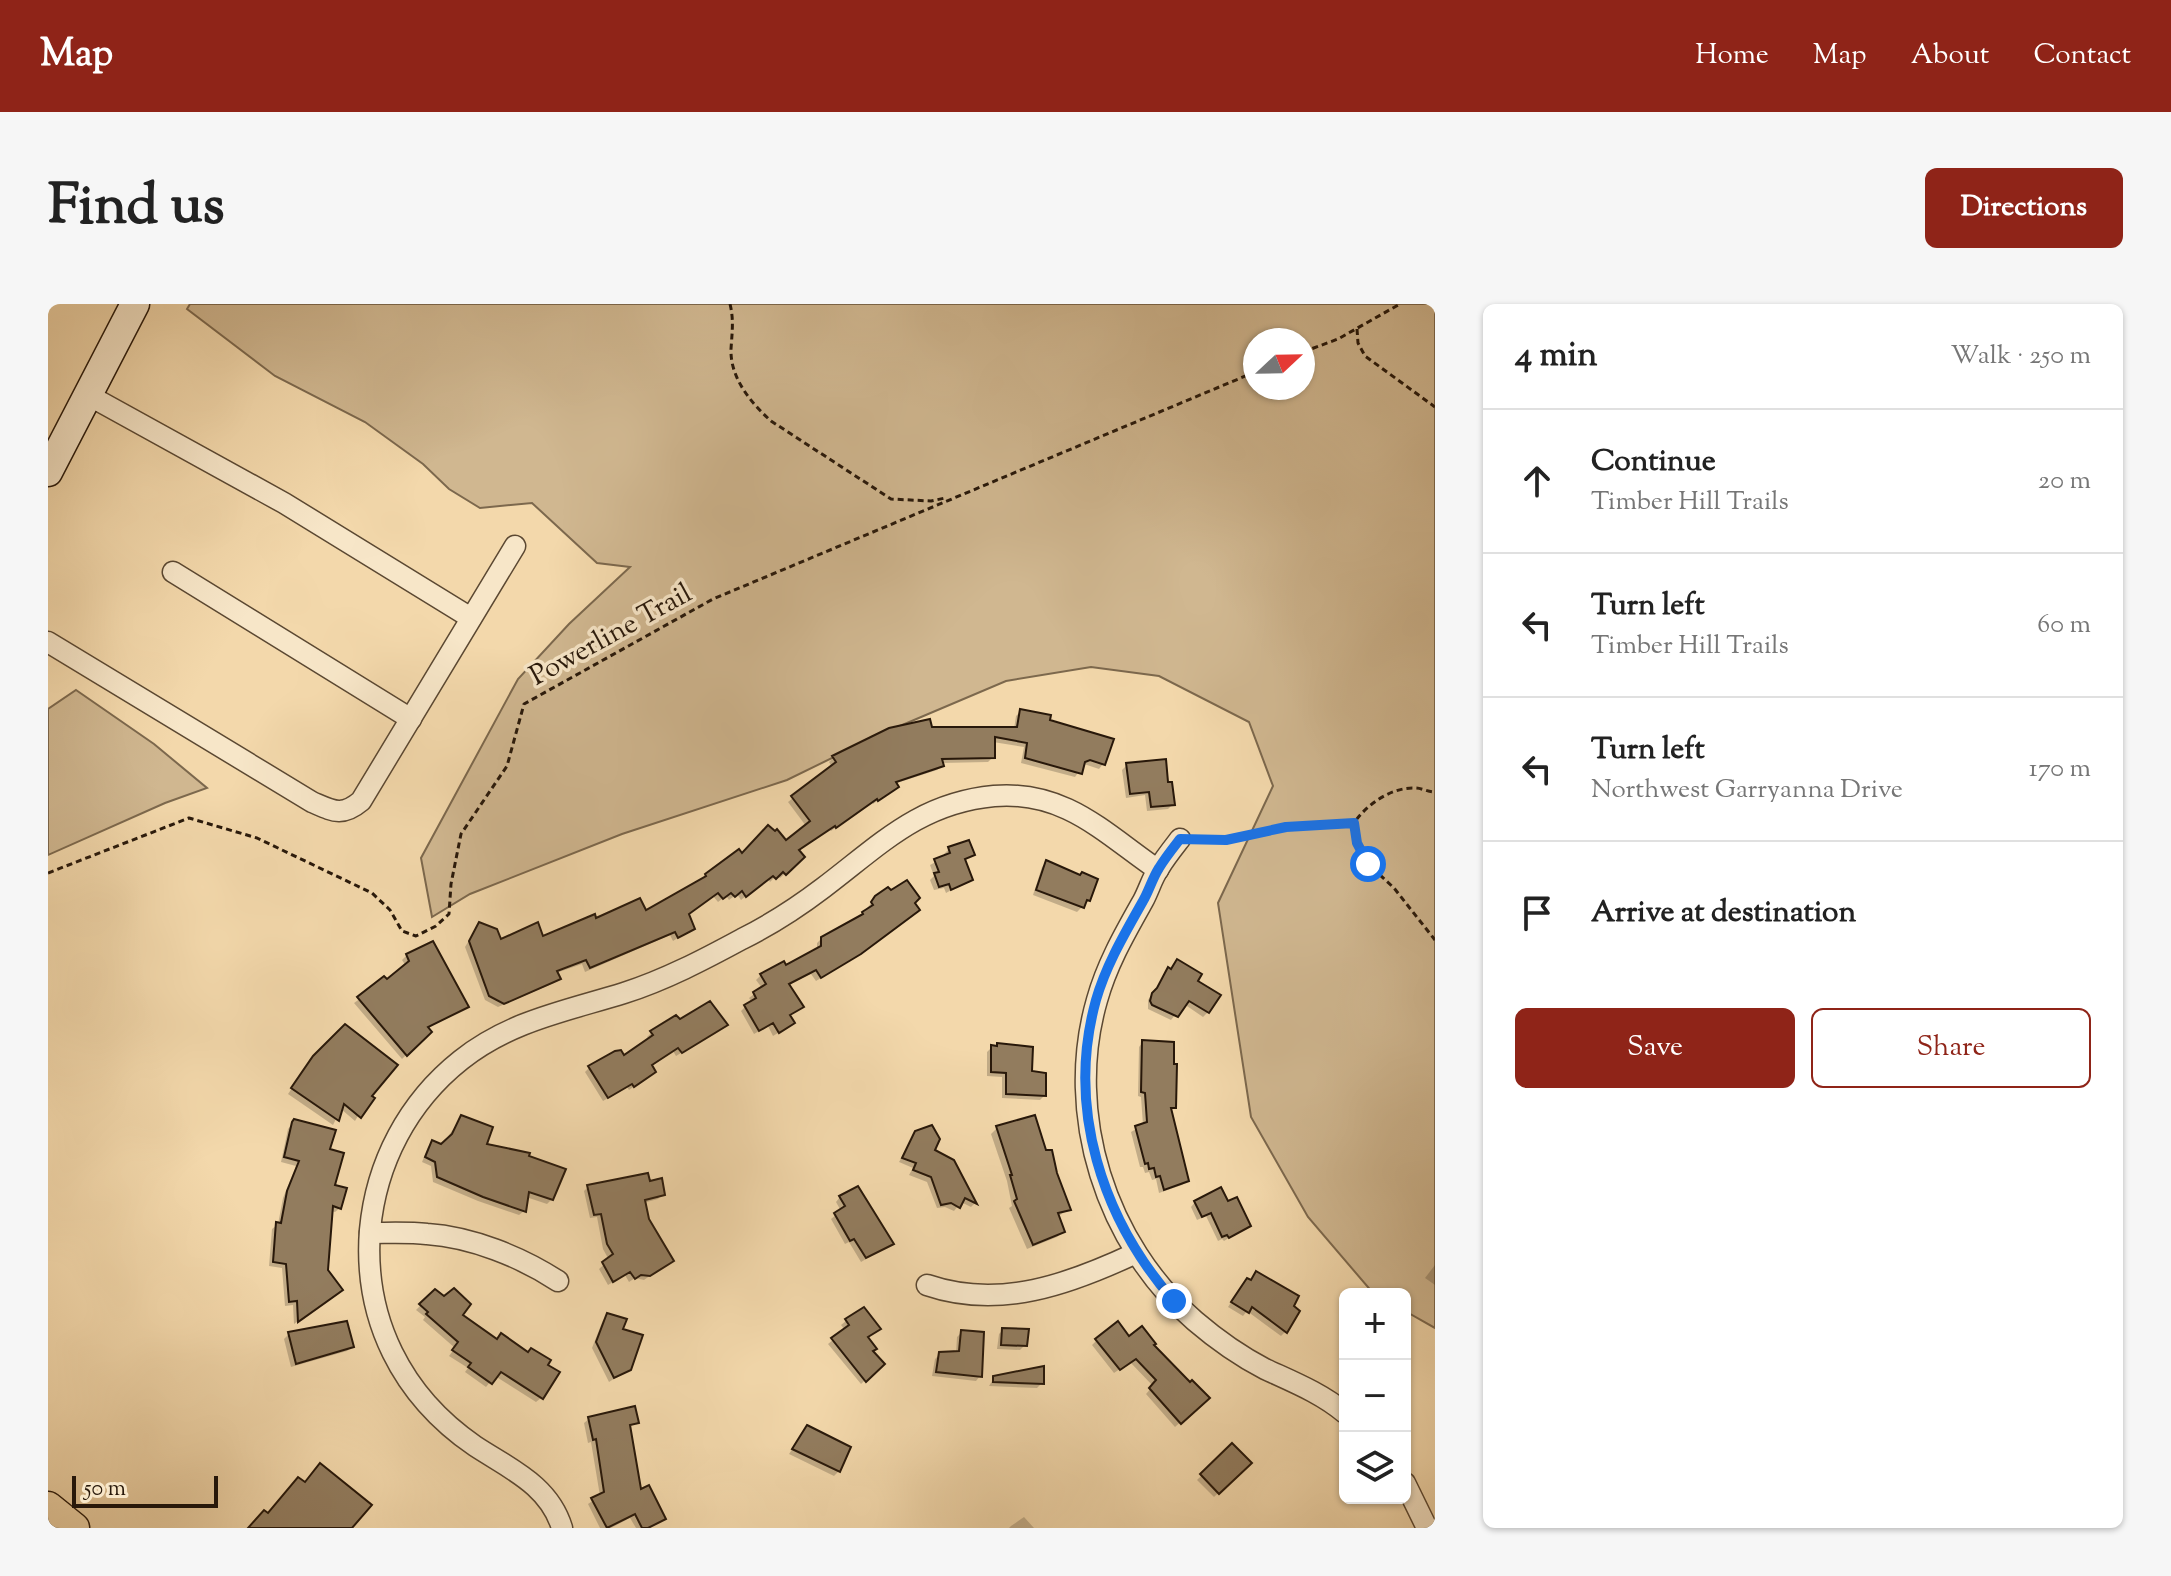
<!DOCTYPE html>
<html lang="en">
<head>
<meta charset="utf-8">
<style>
  body { margin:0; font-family:"Sorts Mill Goudy",serif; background:#f6f6f6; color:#222 }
  .controls { position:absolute; right:24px; bottom:24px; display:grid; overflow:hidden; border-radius:12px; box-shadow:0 2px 6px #0004 }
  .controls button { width:72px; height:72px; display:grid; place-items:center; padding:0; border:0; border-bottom:2px solid #e0e0e0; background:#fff; color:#222; font:40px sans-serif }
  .compass { position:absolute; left:1195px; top:24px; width:72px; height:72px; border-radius:50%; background:#fff; box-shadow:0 2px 6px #0004; rotate:68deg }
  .scale { position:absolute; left:24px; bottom:20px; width:146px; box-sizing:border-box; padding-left:8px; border:4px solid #28180a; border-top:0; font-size:22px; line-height:28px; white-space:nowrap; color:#28180a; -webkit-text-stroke:6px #f7e6c8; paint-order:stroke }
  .stop { position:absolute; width:24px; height:24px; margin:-18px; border:6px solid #1a73e8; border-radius:50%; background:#fff }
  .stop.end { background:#1a73e8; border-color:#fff; box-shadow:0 2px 8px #0008 }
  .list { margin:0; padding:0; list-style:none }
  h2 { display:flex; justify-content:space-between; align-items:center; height:104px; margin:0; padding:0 32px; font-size:34px }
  h2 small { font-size:26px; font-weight:400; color:#767676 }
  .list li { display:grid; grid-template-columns:52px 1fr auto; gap:24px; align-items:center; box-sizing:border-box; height:144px; padding:0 32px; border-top:2px solid #e0e0e0 }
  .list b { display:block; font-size:30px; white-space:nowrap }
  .list p { margin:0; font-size:26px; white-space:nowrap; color:#767676 }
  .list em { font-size:26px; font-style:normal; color:#767676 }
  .actions { display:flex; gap:16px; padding:24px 32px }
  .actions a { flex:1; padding:18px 0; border:2px solid #8f2418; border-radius:12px; text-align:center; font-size:28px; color:#8f2418 }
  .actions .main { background:#8f2418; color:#fff }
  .icon { flex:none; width:44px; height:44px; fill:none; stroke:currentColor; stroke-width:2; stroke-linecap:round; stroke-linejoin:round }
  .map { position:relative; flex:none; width:1387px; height:1224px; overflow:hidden; border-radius:12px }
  header { display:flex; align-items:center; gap:48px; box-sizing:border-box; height:112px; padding:0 40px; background:#8f2418; color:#fff }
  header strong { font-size:38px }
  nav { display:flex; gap:44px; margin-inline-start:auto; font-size:28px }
  .intro { display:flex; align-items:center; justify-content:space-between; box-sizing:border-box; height:192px; padding:0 48px }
  h1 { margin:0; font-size:56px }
  .button { padding:20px 36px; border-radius:12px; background:#8f2418; color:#fff; font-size:28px; font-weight:700 }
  main { display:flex; gap:48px; padding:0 48px }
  aside { flex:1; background:#fff; border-radius:12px; box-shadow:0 2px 6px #0004 }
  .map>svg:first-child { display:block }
</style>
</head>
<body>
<header>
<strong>Map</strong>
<nav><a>Home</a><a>Map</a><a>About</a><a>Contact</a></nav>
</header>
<div class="intro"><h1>Find us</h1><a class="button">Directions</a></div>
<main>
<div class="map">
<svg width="1387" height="1224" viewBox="0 0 1387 1224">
  <rect width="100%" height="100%" fill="#f3d8ab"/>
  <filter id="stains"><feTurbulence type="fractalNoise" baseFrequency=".0025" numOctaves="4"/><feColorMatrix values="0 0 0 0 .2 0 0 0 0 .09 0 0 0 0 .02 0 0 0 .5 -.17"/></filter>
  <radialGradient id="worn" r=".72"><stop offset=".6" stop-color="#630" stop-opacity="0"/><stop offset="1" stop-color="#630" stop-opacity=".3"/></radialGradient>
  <g fill="#d0b790" stroke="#7c684d" stroke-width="2" fill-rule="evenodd">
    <path d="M142 0H1387V1024L1357 1007V990L1325 989 1260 913 1203 813 1170 599 1225 482 1201 418 1111 372 1043 363 958 377 833 430 739 476 574 530 422 590 384 613 373 554 470 375 521 320 582 263 549 259 484 199 432 204 401 185 375 160 317 118 227 72 139 5ZM1207 36H1255V84H1207Z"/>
    <path d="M28 386 106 440 159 484 117 499 0 551V405Z"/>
  </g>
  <g fill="#0003">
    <path d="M973 407 1000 418 1055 460 1051 465 1036 460 1027 473 973 459 976 443 945 438V453L940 458 893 459 894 462 889 466 846 480 843 487 825 500 824 498 783 527 781 525 749 547 755 553 732 574 729 571 722 578 720 575 693 596 689 590 681 596 678 592 670 598 665 592 639 610 645 624 625 637 622 631 537 668 534 660 508 669 510 675 506 679 450 703 437 696 417 643 431 620 452 638 494 634 547 617 597 609 694 552 738 539 758 522 740 498 784 463 781 458 785 454 883 425H966L968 412Z"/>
    <path d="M1079 461 1119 480 1125 500 1120 505 1099 507 1097 491 1078 494 1074 466Z"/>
    <path d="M901 545 925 551 916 557 923 575 898 589 896 584 886 586 882 576 886 572 882 561 897 553 896 550Z"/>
    <path d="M998 559 1041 596 1029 608 985 591 994 563Z"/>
    <path d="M828 593 806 654 768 677 763 670 739 681 753 703 741 712 740 723 725 732 720 722 706 730 693 707 703 697 701 694 714 684 708 676 713 671 737 664 769 646V639L774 634 810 614 821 606 819 604Z"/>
    <path d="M359 651 418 703 378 724 382 728 354 755 306 699 358 662 354 656Z"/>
    <path d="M1120 666 1147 678 1160 708 1155 713 1136 700 1123 716 1100 705V696Z"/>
    <path d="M632 718 673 725 628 752 625 747 602 762 601 772 581 786 579 783 555 797 537 768 541 764 576 753 601 736 599 733 604 728Z"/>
    <path d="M1095 738 1126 803 1122 808 1139 877 1134 881 1111 889 1108 875 1104 876 1101 868 1097 869 1095 863H1092L1083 828 1095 821 1093 793 1090 792 1091 743Z"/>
    <path d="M944 743 982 769 996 792 992 796 954 794V773L939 772V748Z"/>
    <path d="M261 759 321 793 307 817 293 805 285 821 240 790Z"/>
    <path d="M414 813 437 841 478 853 504 895 499 900 478 893 476 907 471 911 430 897 385 878 383 862 374 858 380 843 384 838 393 842Z"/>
    <path d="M247 817 279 847 284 882 292 904 287 908 283 907 278 966 288 990 246 1020 245 1001 237 1002 234 964 221 962 224 925 230 920 235 894 248 862 233 858 240 825Z"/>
    <path d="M949 824 1020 906 1009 913 1015 928 1009 933 979 945 961 904 964 902 959 877 943 830Z"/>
    <path d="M868 828 884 846 905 857 927 899 923 903 913 898 906 907 897 903 889 904 879 878 861 871 865 864 851 858Z"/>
    <path d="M600 879 614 890 610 895 595 899 600 915 623 957 596 976 587 974 581 978 577 971 560 981 551 965 561 956 555 945 549 913 542 914 536 887 540 883Z"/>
    <path d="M792 893 843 940 813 958 801 938 797 940 783 915 793 907 788 898Z"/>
    <path d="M1147 898 1179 900 1200 922 1176 937 1174 935 1170 937 1158 912 1149 916 1143 903Z"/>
    <path d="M1387 961V981L1377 974Z"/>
    <path d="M1209 969 1237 1028 1233 1032 1199 1007 1195 1012 1180 1003 1194 981 1199 976 1202 978Z"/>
    <path d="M387 987 493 1094 488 1098 447 1072 438 1083 417 1068 420 1064 401 1052 407 1044 375 1016 377 1013 368 1006Z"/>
    <path d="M815 1006 818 1034 823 1048 834 1060 813 1080 780 1040 797 1026 793 1021 798 1017Z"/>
    <path d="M560 1012 572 1027 581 1065 561 1078 544 1044 555 1016Z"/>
    <path d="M955 1026 977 1041 972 1046 949 1045 951 1030Z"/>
    <path d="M914 1028 932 1072 928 1077 884 1072 887 1055 892 1050 908 1049 909 1033Z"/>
    <path d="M241 1030 304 1043 299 1047 243 1063 236 1035Z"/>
    <path d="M1080 1034 1104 1042 1142 1081 1159 1094 1127 1123 1098 1090 1105 1082 1082 1058 1066 1069 1044 1041 1049 1036Z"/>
    <path d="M946 1074 994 1079 989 1084 941 1082Z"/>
    <path d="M541 1115 589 1118 580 1124 591 1187 616 1214 611 1219 601 1224H588L582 1214 563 1224H552L540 1200 552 1192 543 1138 540 1139 536 1119Z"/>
    <path d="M759 1123 791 1167 786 1172 741 1150Z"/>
    <path d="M1184 1142 1202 1159 1166 1193 1149 1176Z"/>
    <path d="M976 1213 986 1224H961L963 1222Z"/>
  </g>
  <g fill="#927c5e" stroke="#28180a" stroke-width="2">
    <path d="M972 405 1003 411 1002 416 1066 435 1057 461 1042 456 1037 458 1034 470 977 454 979 439 947 433V454L894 455 896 462 848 478 851 483 830 497 829 495 788 524 787 522 751 546 757 553 738 571 735 568 728 575 725 572 698 593 694 587 687 593 683 589 675 595 670 589 641 610 647 625 630 634 627 628 542 664 538 656 509 667 513 675 456 700 441 692 421 637 431 618 449 625 453 635 490 618 495 632 547 610 548 614 592 594 598 606 658 572 657 570 691 545 694 549 720 521 727 527 729 525 738 536 762 517 743 492 788 458 784 452 841 424 882 415 884 423H969Z"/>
    <path d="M1118 455 1120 478H1124L1127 501 1103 503 1101 488 1082 490 1078 459Z"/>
    <path d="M921 536 927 551 917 555 925 576 903 586 901 580 891 583 886 569 891 568 886 555 902 549 900 543Z"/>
    <path d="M998 556 1032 571 1034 568 1050 575 1042 597 1039 596 1036 604 988 586Z"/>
    <path d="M859 576 872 594 867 599 872 606 813 650 773 674 768 666 741 680 756 703 742 711 747 719 731 729 725 719 711 727 696 701 708 694 705 688 718 680 712 670 736 657 738 661 773 642V633L815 610 814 608 825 601 823 598 827 592 840 583 843 586Z"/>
    <path d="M385 637 421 703 380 723 384 728 359 752 309 693 336 672 339 675 361 657 358 650Z"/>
    <path d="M1129 655 1154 670 1150 677 1173 691 1161 709 1141 697 1130 713 1104 701 1102 697 1104 689 1109 684 1120 663 1123 665Z"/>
    <path d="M662 697 680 721 634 749 630 744 604 761 608 768 586 783 584 780 560 794 540 762 567 747 573 746 576 751 605 731 602 727 628 711 632 715Z"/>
    <path d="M297 720 350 761 324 792 327 794 313 814 296 800 291 817 243 784 265 752Z"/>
    <path d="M1094 736 1126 738V760H1129L1128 804H1123L1141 877 1116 886 1112 872 1108 873 1106 864 1101 865 1100 859 1097 860 1087 822 1099 818 1097 789 1093 788Z"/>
    <path d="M949 739 985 743 984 767 998 769V792L958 790V769L943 768V741L949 742Z"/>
    <path d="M413 811 445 823 439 840 482 849 481 852 518 865 505 896 481 888 478 908 435 893 389 873 387 858 377 853 384 836 393 840 404 830Z"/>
    <path d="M987 811 998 846H1004L1009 869 1023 906 1010 909 1017 928 985 941 966 897 969 895 962 871H964L948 822Z"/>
    <path d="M246 815 288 826 282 845 296 849 287 881 299 884 293 905 285 902 280 966 295 986 250 1018 249 997 241 998 238 960 225 958 228 918 233 919 239 887 251 857 236 853 244 818Z"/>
    <path d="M884 821 892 835 887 846 906 856 929 900 917 894 912 904 903 899 893 901 883 873 865 866 868 859 854 854 867 827Z"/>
    <path d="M600 869 602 877 614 874 617 891 597 896 601 915 626 957 602 972 593 971 587 975 582 968 565 978 554 958 565 950 559 940 553 910 546 911 539 881Z"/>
    <path d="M810 882 846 940 818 954 806 935 802 937 786 909 797 902 791 892Z"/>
    <path d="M1173 883 1180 897 1189 893 1203 922 1181 934 1179 931 1174 933 1163 909 1154 913 1146 897Z"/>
    <path d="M1208 967 1251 992 1246 1002 1252 1007 1239 1029 1204 1003 1201 1009 1183 998 1199 974 1203 976Z"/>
    <path d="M406 984 423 1000 415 1011 449 1035 453 1029 480 1048 483 1044 503 1056 500 1061 512 1068 495 1095 453 1068 444 1080 420 1063 423 1059 404 1046 410 1038 378 1010 380 1008 371 1000 387 985 396 992Z"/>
    <path d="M816 1003 833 1025 820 1033 829 1045 825 1047 837 1060 818 1078 783 1034 801 1021 797 1015Z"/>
    <path d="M559 1009 579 1015 575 1025 595 1031 583 1066 566 1074 548 1038Z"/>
    <path d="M299 1017 306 1043 248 1060 240 1028Z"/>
    <path d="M1070 1017 1081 1032 1094 1022 1108 1040 1106 1041 1142 1078 1144 1076 1162 1094 1133 1120 1101 1084 1108 1076 1088 1055 1072 1066 1047 1035Z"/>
    <path d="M954 1024 981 1025 979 1042 953 1041Z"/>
    <path d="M913 1026 936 1028 934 1073 888 1068 891 1048 911 1047Z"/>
    <path d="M996 1062V1080L945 1078V1072Z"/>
    <path d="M587 1102 591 1119 582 1121 593 1185 601 1181 618 1215 600 1224H594L587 1210 559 1224 543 1194 556 1188 548 1135 545 1136 540 1113Z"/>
    <path d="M759 1121 803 1143 792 1168 744 1145Z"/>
    <path d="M1184 1139 1204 1159 1171 1190 1152 1170Z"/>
    <path d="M272 1159 324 1201 304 1224H200L216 1206 220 1209 250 1173 257 1178Z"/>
  </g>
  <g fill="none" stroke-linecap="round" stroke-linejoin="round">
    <g stroke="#5b4832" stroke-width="23">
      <g id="street">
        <path d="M40 91 236 199 423 314"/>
        <path d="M125 268 363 415"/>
        <path d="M0 338 264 498C285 507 294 513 313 497L467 242"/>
        <path d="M1132 535C1125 544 1117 554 1111 564 1104 574 1101 586 1095 597 1077 629 1059 660 1049 696 1016 810 1058 940 1147 1017 1168 1035 1192 1052 1217 1065 1245 1078 1273 1089 1297 1109"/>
        <path d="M322 929C341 929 361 928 379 930 424 933 473 953 510 977"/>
        <path d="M879 981C952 1006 1022 980 1088 949"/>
        <path d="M1357 1179 1379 1224"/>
        <path d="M514 1224C501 1181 462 1165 427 1142 354 1092 315 1015 322 926 328 859 360 798 413 756 462 717 518 707 576 689 617 676 657 655 694 635 722 621 750 603 775 584 832 541 871 499 946 492 1017 486 1056 529 1110 566"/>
      </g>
    </g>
    <g stroke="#28180a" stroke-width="31">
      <path id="secondary" d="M0 168 87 0"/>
    </g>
    <g stroke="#28180a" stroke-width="33">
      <path id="primary" d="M0 1203 26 1224"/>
    </g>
    <g stroke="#28180a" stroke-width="3" stroke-dasharray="6 4" stroke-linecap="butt">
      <path d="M682 0C686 16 684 29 683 45 682 74 703 99 723 117L843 195 883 197 897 194"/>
      <path d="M1309 25 1310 39 1317 52 1387 103"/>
      <path d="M1255 48 1290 35 1352 0"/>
      <path d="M1306 519 1309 539 1320 560 1346 584 1387 636"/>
      <path d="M1152 535 1178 536 1238 523 1306 519C1318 501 1343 483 1367 484 1374 484 1380 488 1387 488"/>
      <path d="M0 569 141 514 209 534 324 589 342 606 354 627 368 632 388 622 401 610 403 580 413 530 459 462 476 400 665 295 1207 68"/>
    </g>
    <use href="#street" stroke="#f7e6c8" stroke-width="20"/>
    <use href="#secondary" stroke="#f7e6c8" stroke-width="28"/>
    <use href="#primary" stroke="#f3d8ab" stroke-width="30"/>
  </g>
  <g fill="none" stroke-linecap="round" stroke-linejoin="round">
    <path stroke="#1a73e8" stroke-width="10" d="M1126 997C1054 915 1018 804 1048 696 1058 661 1077 629 1095 597 1101 587 1104 575 1111 564 1117 554 1125 544 1132 535L1178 536 1238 523 1306 519 1309 539 1320 560"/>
  </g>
  <g text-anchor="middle" stroke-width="7" stroke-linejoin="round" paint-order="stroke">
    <g font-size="28" fill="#28180a" stroke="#f7e6c8">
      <text transform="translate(562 329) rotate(-29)" y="10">Powerline Trail</text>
    </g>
  </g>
  <rect width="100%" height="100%" filter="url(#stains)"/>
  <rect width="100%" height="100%" fill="url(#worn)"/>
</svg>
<div class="controls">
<button>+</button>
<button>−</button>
<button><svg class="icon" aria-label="layers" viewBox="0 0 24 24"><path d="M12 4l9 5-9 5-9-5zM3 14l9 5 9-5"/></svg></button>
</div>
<svg class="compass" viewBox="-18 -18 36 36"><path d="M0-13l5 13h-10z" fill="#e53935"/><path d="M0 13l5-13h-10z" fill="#767676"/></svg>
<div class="scale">50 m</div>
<div class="stop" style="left:1320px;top:560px"></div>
<div class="stop end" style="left:1126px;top:997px"></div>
</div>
<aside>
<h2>4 min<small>Walk · 250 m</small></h2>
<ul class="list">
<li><svg class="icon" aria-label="ahead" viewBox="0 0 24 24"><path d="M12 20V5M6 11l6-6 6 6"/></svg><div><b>Continue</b><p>Timber Hill Trails</p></div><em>20 m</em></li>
<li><svg class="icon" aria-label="left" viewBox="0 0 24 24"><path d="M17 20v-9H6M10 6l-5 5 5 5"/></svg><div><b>Turn left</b><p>Timber Hill Trails</p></div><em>60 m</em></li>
<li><svg class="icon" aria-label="left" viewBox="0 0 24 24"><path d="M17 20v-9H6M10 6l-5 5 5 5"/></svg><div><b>Turn left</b><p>Northwest Garryanna Drive</p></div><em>170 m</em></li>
<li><svg class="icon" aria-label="arrive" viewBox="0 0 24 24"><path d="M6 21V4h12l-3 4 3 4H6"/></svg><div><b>Arrive at destination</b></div></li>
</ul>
<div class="actions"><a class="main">Save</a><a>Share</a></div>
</aside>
</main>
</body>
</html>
